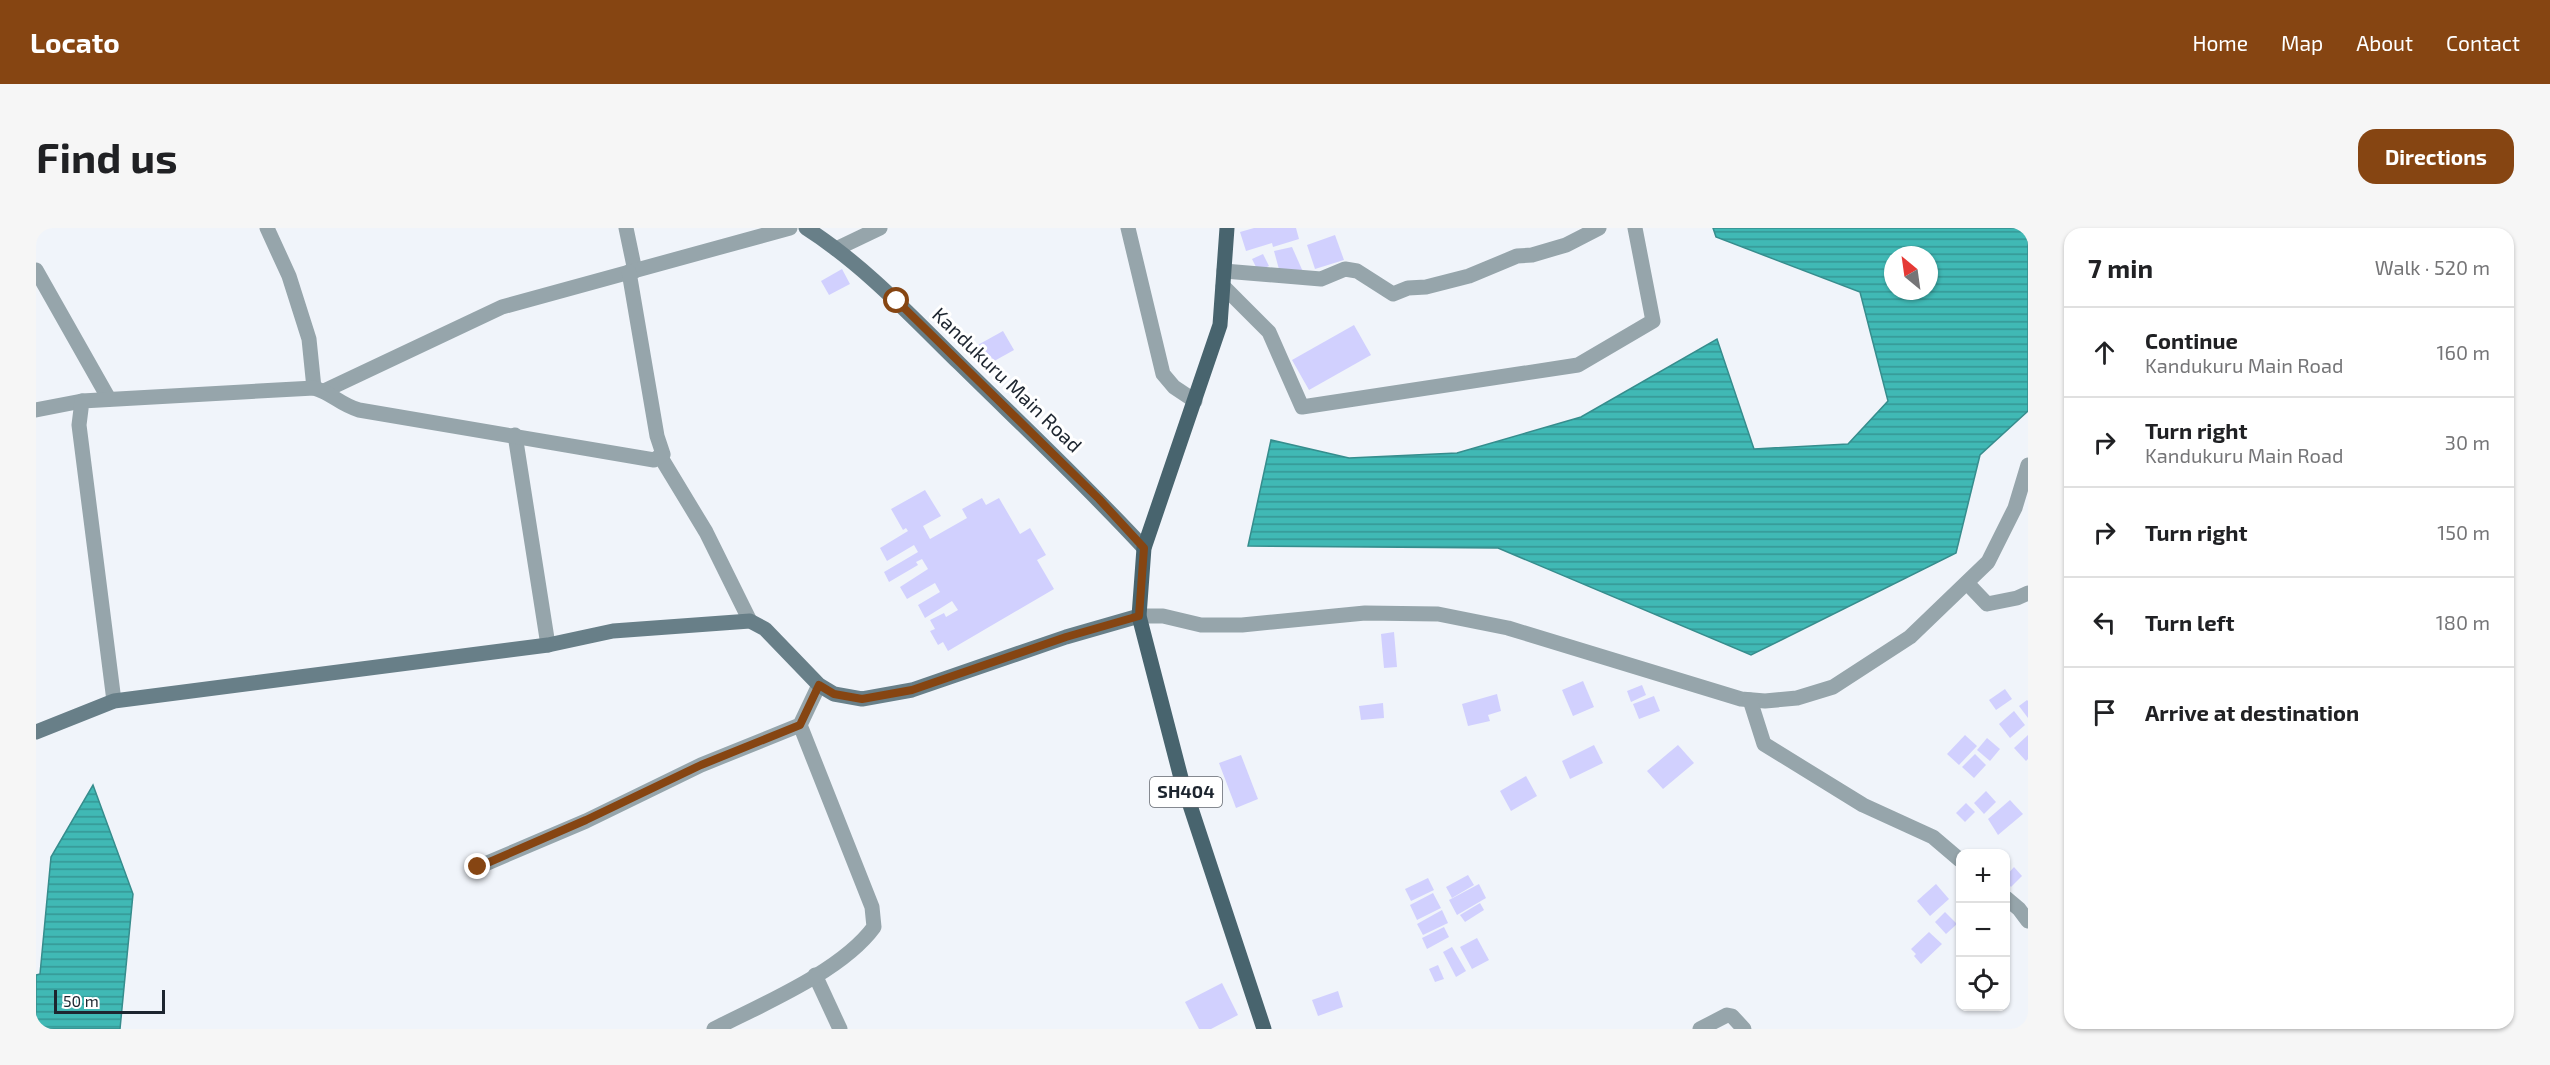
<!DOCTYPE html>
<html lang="en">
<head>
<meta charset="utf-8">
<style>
  body { margin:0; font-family:"Exo 2",sans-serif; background:#f6f6f6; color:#202124 }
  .controls { position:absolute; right:18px; bottom:18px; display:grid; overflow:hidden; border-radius:12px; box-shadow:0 2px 4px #0004 }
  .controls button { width:54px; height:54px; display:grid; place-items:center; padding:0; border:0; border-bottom:2px solid #e0e0e0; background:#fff; color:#202124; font:30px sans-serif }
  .compass { position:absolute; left:1848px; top:18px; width:54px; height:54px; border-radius:50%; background:#fff; box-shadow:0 2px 4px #0004; rotate:331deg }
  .scale { position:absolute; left:18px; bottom:15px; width:111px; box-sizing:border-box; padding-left:6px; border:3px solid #1d252f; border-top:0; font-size:16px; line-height:21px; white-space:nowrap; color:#1d252f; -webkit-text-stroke:4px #fff; paint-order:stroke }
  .stop { position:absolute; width:18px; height:18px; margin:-14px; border:4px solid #864512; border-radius:50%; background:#fff }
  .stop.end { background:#864512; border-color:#fff; box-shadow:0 2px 6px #0008 }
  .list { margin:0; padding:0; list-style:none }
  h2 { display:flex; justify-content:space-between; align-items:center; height:78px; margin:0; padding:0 24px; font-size:26px }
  h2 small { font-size:20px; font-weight:400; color:#757577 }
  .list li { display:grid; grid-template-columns:39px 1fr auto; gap:18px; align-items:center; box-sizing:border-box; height:90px; padding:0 24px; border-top:2px solid #e0e0e0 }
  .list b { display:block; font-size:22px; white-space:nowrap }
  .list p { margin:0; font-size:20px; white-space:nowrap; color:#757577 }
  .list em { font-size:20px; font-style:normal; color:#757577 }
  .icon { flex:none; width:33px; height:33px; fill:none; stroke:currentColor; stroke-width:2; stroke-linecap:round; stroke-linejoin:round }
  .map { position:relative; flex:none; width:1992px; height:801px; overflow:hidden; border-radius:18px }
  header { display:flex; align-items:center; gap:36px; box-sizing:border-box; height:84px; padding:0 30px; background:#864512; color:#fff }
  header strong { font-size:28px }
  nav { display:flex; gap:33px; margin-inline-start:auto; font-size:21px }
  .intro { display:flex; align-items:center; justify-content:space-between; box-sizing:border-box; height:144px; padding:0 36px }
  h1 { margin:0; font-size:42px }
  .button { padding:15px 27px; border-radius:18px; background:#864512; color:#fff; font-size:21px; font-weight:700 }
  main { display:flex; gap:36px; padding:0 36px }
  aside { flex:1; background:#fff; border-radius:18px; box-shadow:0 2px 4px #0004 }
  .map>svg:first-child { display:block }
</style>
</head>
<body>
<header>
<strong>Locato</strong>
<nav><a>Home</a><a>Map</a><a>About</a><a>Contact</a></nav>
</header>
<div class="intro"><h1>Find us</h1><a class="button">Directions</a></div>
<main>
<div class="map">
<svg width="1992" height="801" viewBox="0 0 1992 801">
  <defs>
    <pattern id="water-rules" width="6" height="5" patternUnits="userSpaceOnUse" patternTransform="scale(1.5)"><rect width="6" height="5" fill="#40b9b5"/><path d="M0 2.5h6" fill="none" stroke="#359694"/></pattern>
  </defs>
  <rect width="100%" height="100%" fill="#f0f4fa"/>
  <g fill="url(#water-rules)" stroke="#368d8d" stroke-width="1.5" fill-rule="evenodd">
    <path d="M1677 0H1992V183L1944 227 1920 325 1715 427 1462 320 1212 318 1235 212 1313 230 1421 225 1545 189 1681 111 1718 221 1812 216 1852 173 1824 64 1680 9ZM1857 27H1893V63H1857Z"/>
    <path d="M57 557 97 666 84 801H0V747L4 746 15 629Z"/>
  </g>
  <g fill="#d1d0fe">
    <path d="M1218 0H1260L1263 11 1237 19 1236 15 1210 23 1204 4Z"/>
    <path d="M1299 7 1308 32 1279 41 1271 17Z"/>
    <path d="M1256 19 1268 46 1244 45 1238 23Z"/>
    <path d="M1227 26 1233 38 1222 43 1216 31Z"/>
    <path d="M806 41 814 56 793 67 785 53Z"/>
    <path d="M1318 97 1335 127 1273 162 1256 132Z"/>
    <path d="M967 103 978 122 951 137 940 118Z"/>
    <path d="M889 262 905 288 887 298 894 311 931 290 926 281 946 270 950 277 963 270 984 306 994 300 1010 327 1001 332 1018 361 912 423 907 414 902 417 894 403 899 401 894 392 908 385 910 389 922 382 916 373 889 390 882 377 904 364 899 355 871 371 864 359 892 341 886 331 880 334 882 337 853 354 848 344 882 324 878 317 851 333 844 320 872 303 870 300 867 302 855 281Z"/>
    <path d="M1358 404 1361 439 1348 440 1345 406Z"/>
    <path d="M1547 453 1558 479 1537 488 1526 462Z"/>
    <path d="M1606 457 1610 467 1595 474 1591 463Z"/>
    <path d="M1969 461 1976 471 1960 482 1953 472Z"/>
    <path d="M1461 466 1465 483 1452 487 1454 493 1432 498 1426 476Z"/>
    <path d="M1618 468 1624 483 1603 491 1597 476Z"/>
    <path d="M1991 472 1992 473V490L1983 478Z"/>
    <path d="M1347 475 1348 490 1325 492 1323 478Z"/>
    <path d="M1978 483 1989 497 1974 510 1963 496Z"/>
    <path d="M1929 507 1941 518 1923 537 1911 526Z"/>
    <path d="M1992 507V531L1990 533 1978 520Z"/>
    <path d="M1951 510 1964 521 1954 533 1941 522Z"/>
    <path d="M1558 517 1567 535 1534 551 1526 533Z"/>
    <path d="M1642 517 1658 535 1627 561 1611 543Z"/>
    <path d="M1939 526 1950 537 1938 550 1926 539Z"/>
    <path d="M1205 527 1222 571 1200 580 1183 535Z"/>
    <path d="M1490 548 1501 568 1475 583 1464 563Z"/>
    <path d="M1950 563 1960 574 1948 586 1938 575Z"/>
    <path d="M1974 572 1987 586 1962 607 1952 591Z"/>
    <path d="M1930 575 1939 584 1929 594 1920 585Z"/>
    <path d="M1978 639 1986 648 1975 659 1970 653V648Z"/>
    <path d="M1432 647 1438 657 1416 670 1410 659Z"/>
    <path d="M1392 650 1398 662 1375 673 1369 661Z"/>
    <path d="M1443 656 1450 670 1421 687 1413 672Z"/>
    <path d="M1900 656 1913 671 1894 688 1881 673Z"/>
    <path d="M1397 665 1405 680 1381 692 1374 677Z"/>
    <path d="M1444 675 1448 682 1429 694 1424 687Z"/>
    <path d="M1406 682 1412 695 1387 707 1381 696Z"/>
    <path d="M1909 684 1921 696 1910 706 1899 694Z"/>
    <path d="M1408 699 1413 709 1391 721 1386 710Z"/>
    <path d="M1893 704 1906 716 1885 736 1878 728 1880 726 1875 721Z"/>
    <path d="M1441 710 1453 732 1436 741 1424 719Z"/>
    <path d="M1416 719 1430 743 1420 749 1407 724Z"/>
    <path d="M1402 737 1408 751 1399 754 1393 741Z"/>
    <path d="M1186 755 1202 787 1175 801H1163L1149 774Z"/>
    <path d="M1302 763 1307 779 1282 788 1276 772Z"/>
  </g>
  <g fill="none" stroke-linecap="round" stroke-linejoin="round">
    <g stroke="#96a5ab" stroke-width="15">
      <path d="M231 0 253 48 273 111 278 160"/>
      <path d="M590 0 599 43"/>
      <path d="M1092 0 1127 146 1138 159 1159 173"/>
      <path d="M800 21 844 0"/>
      <path d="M0 42 73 171"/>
      <path d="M1188 43 1285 51 1309 41 1321 43 1357 66 1372 60 1390 59 1433 48 1481 28 1496 27 1530 17 1563 0"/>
      <path d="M1187 58 1233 104 1266 179 1542 137 1617 93 1599 0"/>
      <path d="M288 163 466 79 754 0"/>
      <path d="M0 182 46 173"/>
      <path d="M479 207 512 417"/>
      <path d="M624 228 670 304 714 393"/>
      <path d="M1931 355 1951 376 1981 370 1992 365"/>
      <path d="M1103 388H1127L1165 397H1206L1329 385 1402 386 1472 400 1705 471 1729 473 1761 470 1797 459 1874 409 1952 334 1979 280 1992 237"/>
      <path d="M1714 472 1728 516 1827 577 1897 609 1924 632"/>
      <path d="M78 473 43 197 46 173 278 160C296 165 303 176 323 182L618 232 627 226 621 208 593 44"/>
      <path d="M442 639 550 593 665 537 764 497 783 457"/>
      <path d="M1970 670 1983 681 1992 693"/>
      <path d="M779 747 804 801"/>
      <path d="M678 801C727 776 806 743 838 699L836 679 764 497"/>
      <path d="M1664 801 1691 787 1696 788 1708 801"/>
    </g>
    <g stroke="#687f88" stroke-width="15">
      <path d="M770 0C828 37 875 88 924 136 986 197 1049 256 1108 320"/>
      <path d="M0 504 78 473 512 417 577 403 714 393 729 401 783 457 798 466 826 471 876 462 1030 409 1103 388"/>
    </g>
    <path stroke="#48646e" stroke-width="15" d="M1191 0 1184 97 1108 320 1103 388 1145 550 1228 801"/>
  </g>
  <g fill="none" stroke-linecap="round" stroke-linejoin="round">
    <path stroke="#864512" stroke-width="8" d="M442 639 550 592 665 537 764 497 783 457 798 466 826 471 876 462 1030 409 1103 388 1108 320 1063 271 861 73"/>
  </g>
  <g text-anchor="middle" stroke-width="6" stroke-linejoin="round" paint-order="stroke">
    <rect fill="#fff" stroke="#61666d" stroke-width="1.5" x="1114" y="549" width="72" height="30" rx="4.5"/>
    <g font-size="18" font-weight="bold" fill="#1d252f">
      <text x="1150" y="570">SH404</text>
    </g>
    <g font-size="20" fill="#1d252f" stroke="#fff">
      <text transform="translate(971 152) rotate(44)" y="7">Kandukuru Main Road</text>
    </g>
  </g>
</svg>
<div class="controls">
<button>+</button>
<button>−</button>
<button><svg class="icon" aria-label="locate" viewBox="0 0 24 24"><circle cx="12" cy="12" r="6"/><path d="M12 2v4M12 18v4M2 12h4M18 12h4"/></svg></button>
</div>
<svg class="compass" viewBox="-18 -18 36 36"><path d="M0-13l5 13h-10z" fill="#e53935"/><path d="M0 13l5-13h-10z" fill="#757577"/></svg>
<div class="scale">50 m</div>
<div class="stop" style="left:861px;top:73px"></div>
<div class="stop end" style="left:442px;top:639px"></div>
</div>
<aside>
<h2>7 min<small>Walk · 520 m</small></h2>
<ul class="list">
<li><svg class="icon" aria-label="ahead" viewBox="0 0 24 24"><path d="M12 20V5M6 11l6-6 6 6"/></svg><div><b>Continue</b><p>Kandukuru Main Road</p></div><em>160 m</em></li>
<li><svg class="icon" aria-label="right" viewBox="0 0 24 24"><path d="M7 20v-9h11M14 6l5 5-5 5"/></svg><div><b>Turn right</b><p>Kandukuru Main Road</p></div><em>30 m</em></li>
<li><svg class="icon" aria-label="right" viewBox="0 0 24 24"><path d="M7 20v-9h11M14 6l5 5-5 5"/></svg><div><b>Turn right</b></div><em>150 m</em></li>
<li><svg class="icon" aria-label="left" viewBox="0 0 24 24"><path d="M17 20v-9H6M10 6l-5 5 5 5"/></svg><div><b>Turn left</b></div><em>180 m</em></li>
<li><svg class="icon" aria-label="arrive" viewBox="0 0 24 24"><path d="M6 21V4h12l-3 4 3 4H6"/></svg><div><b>Arrive at destination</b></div></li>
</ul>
</aside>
</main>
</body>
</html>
